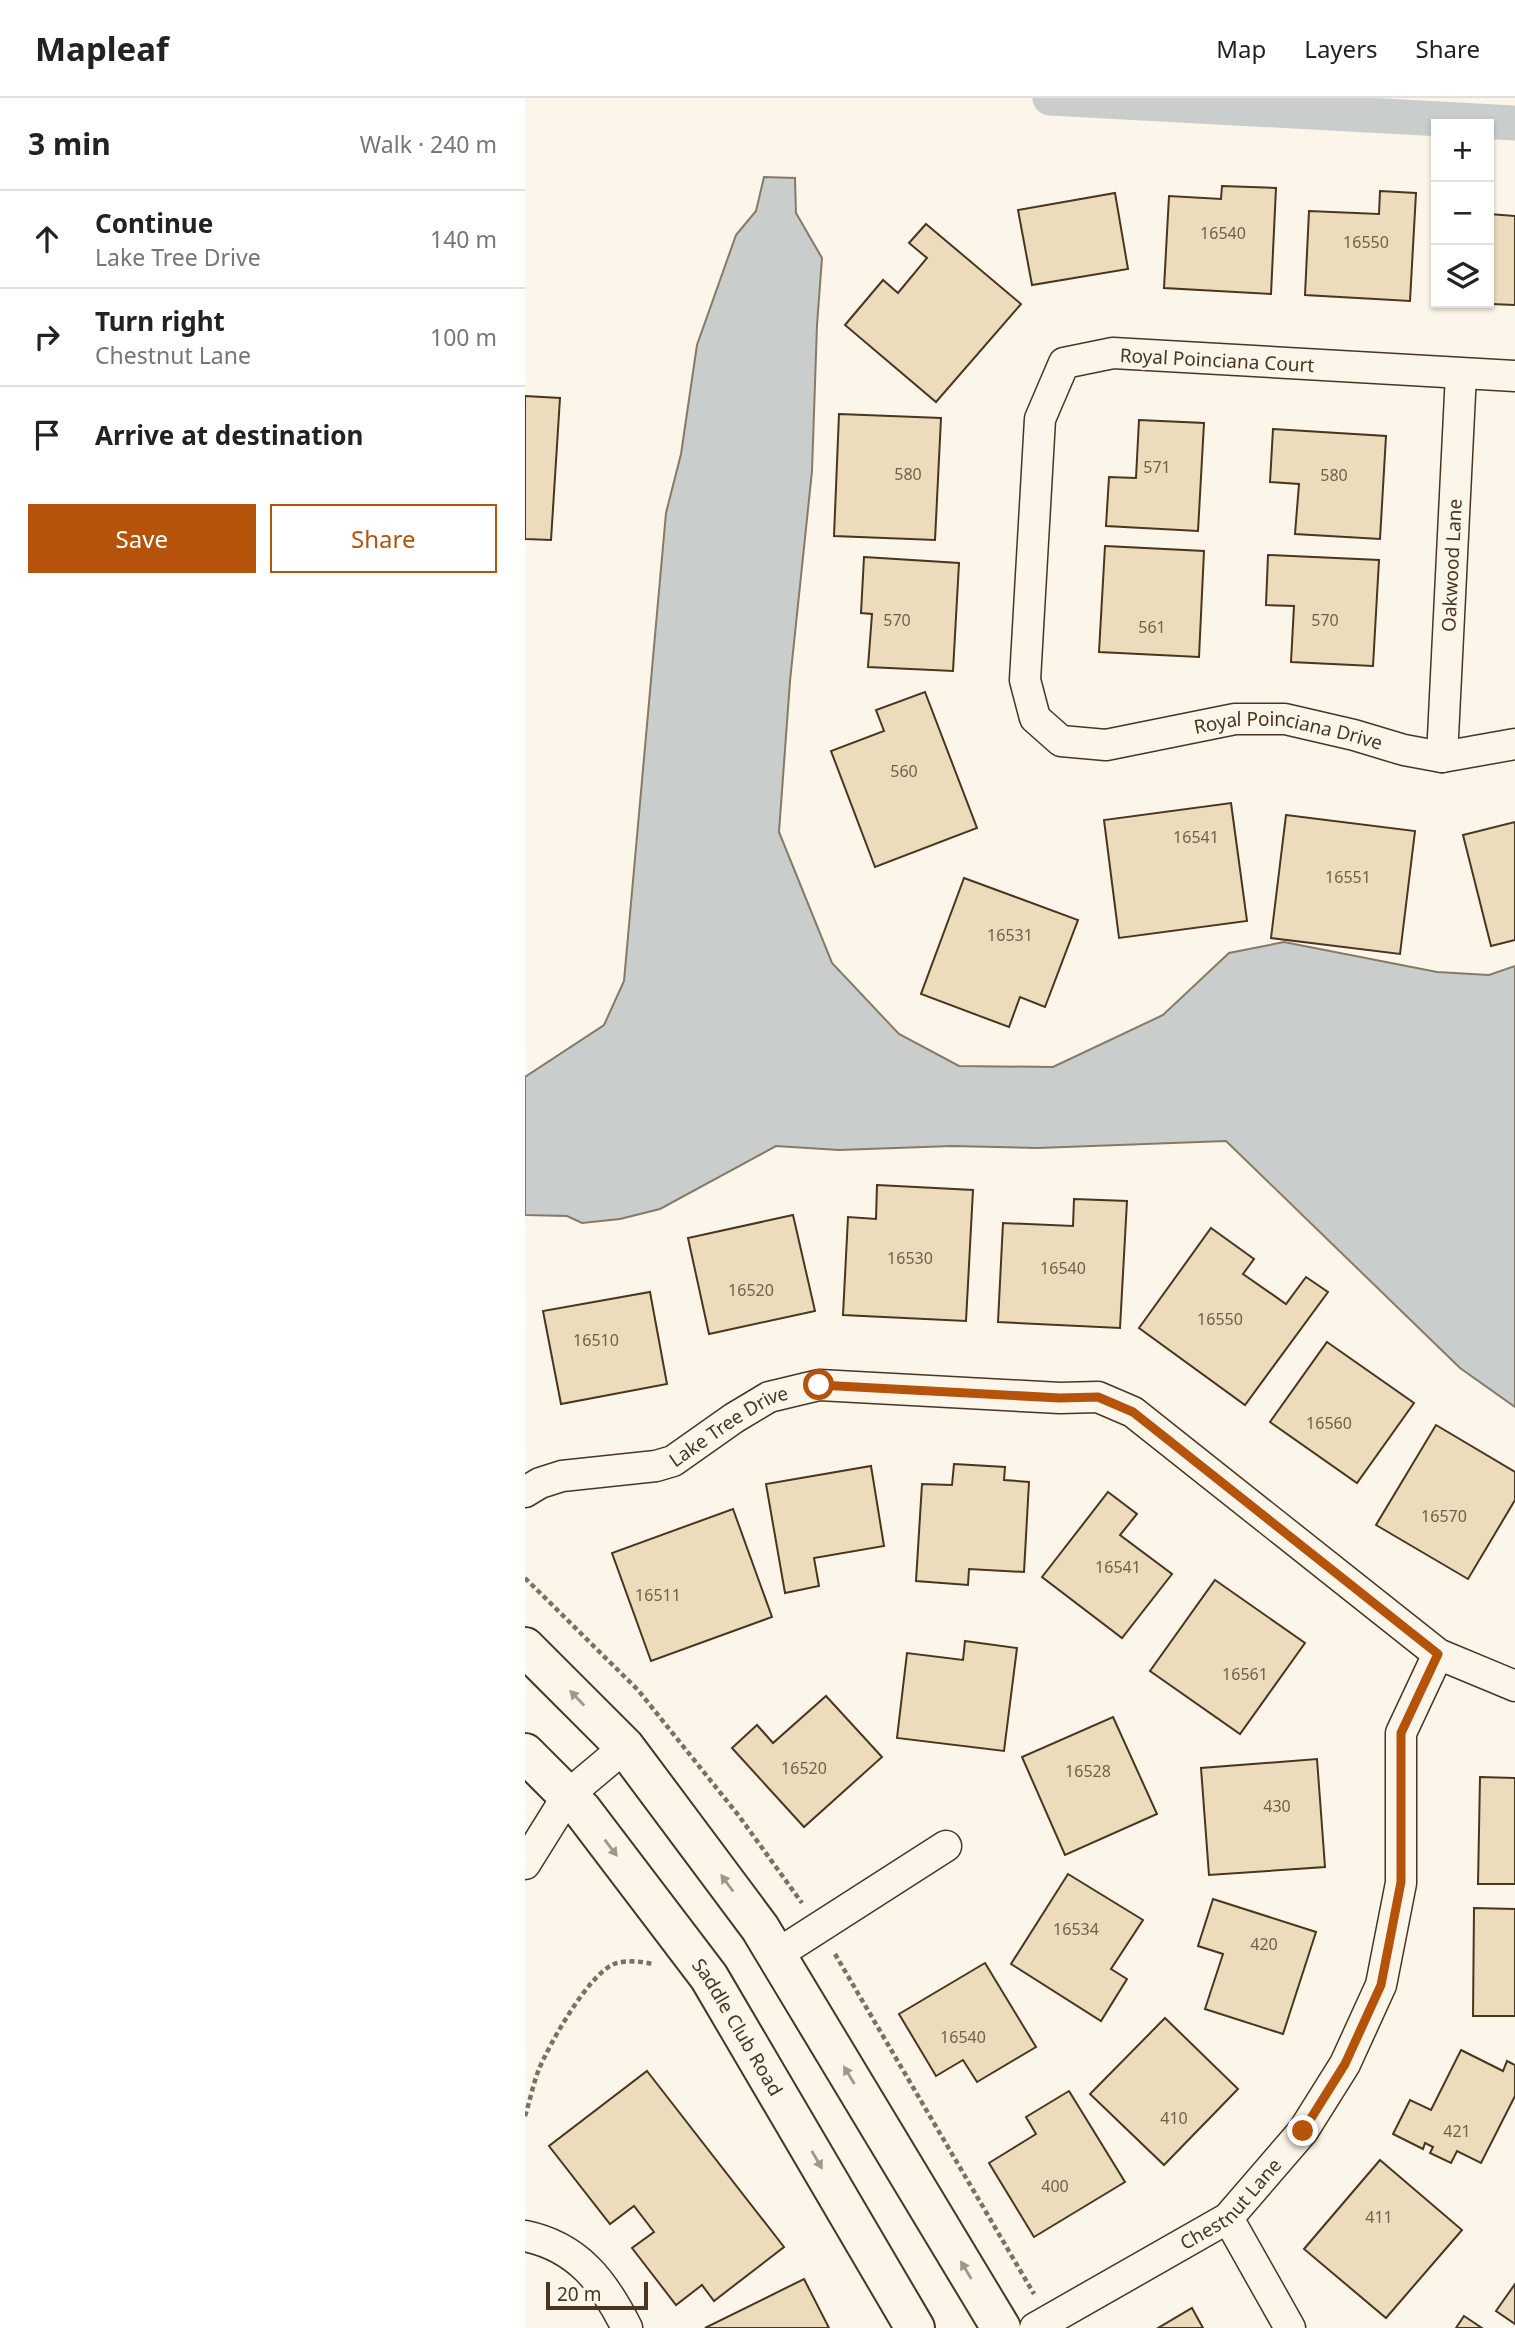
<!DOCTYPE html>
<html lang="en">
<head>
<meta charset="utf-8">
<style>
  body { margin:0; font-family:"Noto Sans",sans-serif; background:#f2f2f2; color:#222 }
  .controls { position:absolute; right:21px; top:21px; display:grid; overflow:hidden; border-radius:0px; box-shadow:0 2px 5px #0004 }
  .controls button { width:63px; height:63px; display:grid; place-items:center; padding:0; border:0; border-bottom:2px solid #e0e0e0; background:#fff; color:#222; font:35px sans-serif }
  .scale { position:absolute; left:21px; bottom:18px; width:102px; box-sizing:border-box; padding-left:7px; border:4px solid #4a3520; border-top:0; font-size:19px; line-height:24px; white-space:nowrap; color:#4a3520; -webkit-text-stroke:5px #fbf6e9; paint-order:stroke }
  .stop { position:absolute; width:21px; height:21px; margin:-16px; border:5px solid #b45309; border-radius:50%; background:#fff }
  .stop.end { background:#b45309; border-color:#fff; box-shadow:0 2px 7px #0008 }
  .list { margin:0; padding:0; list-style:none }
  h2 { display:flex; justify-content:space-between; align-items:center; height:91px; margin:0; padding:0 28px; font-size:30px }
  h2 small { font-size:23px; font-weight:400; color:#767676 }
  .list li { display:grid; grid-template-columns:46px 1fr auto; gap:21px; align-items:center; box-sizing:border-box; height:98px; padding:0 28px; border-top:2px solid #e0e0e0 }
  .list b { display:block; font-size:26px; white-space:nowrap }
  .list p { margin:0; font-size:23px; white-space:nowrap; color:#767676 }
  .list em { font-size:23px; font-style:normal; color:#767676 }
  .actions { display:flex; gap:14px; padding:21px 28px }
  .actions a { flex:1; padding:16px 0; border:2px solid #b45309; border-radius:0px; text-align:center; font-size:24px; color:#b45309 }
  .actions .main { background:#b45309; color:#fff }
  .icon { flex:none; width:38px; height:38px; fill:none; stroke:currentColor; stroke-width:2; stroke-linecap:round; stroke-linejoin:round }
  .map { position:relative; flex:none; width:990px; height:2230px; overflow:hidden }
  header { display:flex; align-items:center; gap:42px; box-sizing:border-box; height:98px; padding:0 35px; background:#fff; border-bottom:2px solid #e0e0e0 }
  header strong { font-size:33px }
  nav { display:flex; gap:38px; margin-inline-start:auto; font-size:24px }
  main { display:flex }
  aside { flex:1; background:#fff }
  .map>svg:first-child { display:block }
</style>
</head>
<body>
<header>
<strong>Mapleaf</strong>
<nav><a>Map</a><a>Layers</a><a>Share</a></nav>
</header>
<main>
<aside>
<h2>3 min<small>Walk · 240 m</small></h2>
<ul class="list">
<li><svg class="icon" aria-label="ahead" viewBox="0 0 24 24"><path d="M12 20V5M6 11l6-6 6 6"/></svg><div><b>Continue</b><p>Lake Tree Drive</p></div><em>140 m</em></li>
<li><svg class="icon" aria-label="right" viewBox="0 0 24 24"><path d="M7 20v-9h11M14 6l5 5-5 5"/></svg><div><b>Turn right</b><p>Chestnut Lane</p></div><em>100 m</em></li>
<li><svg class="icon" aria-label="arrive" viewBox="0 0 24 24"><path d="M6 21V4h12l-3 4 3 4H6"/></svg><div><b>Arrive at destination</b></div></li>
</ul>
<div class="actions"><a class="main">Save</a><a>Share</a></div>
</aside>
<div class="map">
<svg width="990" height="2230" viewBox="0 0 990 2230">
  <rect width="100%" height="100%" fill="#fbf6e9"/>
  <path fill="#c9cecd" stroke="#887966" stroke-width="2" d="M239 79 270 80 271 115 297 160 292 227 287 373 265 583 254 734 307 865 374 936 434 968 528 969 638 917 704 855 759 844 912 874 964 877 990 868V1309L935 1270 701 1043 513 1050 427 1048 314 1052 251 1048 135 1111 95 1121 57 1125 42 1118 0 1117V979L79 927 99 883 141 415 156 356 172 247 211 137 231 113Z"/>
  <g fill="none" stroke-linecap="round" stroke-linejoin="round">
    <path stroke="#c9cecd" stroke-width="35" d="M525 0 990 25"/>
  </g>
  <g fill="#ecdcbc" stroke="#4a3520" stroke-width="2">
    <path d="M697 88 751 90 746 196 639 190 644 98 696 101Z"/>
    <path d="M855 93 891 95 885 203 780 197 784 113 854 116Z"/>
    <path d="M590 95 603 171 507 187 493 112Z"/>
    <path d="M964 116 990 118V207L941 205H964Z"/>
    <path d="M401 126 496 206 411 304 320 227 358 182 373 195 402 160 384 145Z"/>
    <path d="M0 298 35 300 26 442 0 441Z"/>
    <path d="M314 316 416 320 410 442 309 438Z"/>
    <path d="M614 322 679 325 673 433 581 428 584 379 611 380Z"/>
    <path d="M748 331 861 338 855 441 770 436 774 386 745 384Z"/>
    <path d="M580 448 679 453 674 559 574 554Z"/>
    <path d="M743 457 854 462 848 568 766 564 769 508 741 507Z"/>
    <path d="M339 459 434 465 428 573 343 569 347 516 336 515Z"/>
    <path d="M400 594 452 730 350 769 306 653 359 633 351 612Z"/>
    <path d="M706 705 722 823 594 840 579 722Z"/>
    <path d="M761 717 890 733 875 856 746 840Z"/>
    <path d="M990 724V842L966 848 938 737Z"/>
    <path d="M439 780 553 822 520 909 495 899 484 929 396 896Z"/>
    <path d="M352 1087 448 1092 441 1223 318 1217 323 1119 351 1121Z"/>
    <path d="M549 1101 602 1103 595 1230 473 1224 478 1125 548 1128Z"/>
    <path d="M268 1117 290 1213 184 1236 163 1140Z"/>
    <path d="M686 1130 729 1161 718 1176 761 1206 781 1179 803 1194 720 1307 614 1230Z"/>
    <path d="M125 1194 142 1286 36 1306 18 1213Z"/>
    <path d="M802 1244 889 1305 832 1385 745 1324Z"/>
    <path d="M911 1327 990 1374V1402L943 1481 851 1427Z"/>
    <path d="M429 1366 480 1369 479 1382 504 1384 499 1474 444 1471 443 1487 391 1483 397 1386 427 1387Z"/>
    <path d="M346 1368 359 1448 289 1460 294 1488 260 1495 241 1386Z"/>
    <path d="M583 1394 612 1416 595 1437 647 1476 597 1540 517 1479Z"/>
    <path d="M208 1411 247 1519 126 1563 87 1455Z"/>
    <path d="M690 1482 780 1545 715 1636 625 1573Z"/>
    <path d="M440 1543 492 1550 479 1653 372 1640 382 1555 438 1562Z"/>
    <path d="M301 1598 357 1659 279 1729 207 1650 232 1627 248 1645Z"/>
    <path d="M588 1619 632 1716 540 1757 497 1659Z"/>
    <path d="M792 1661 800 1769 684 1777 676 1670Z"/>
    <path d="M955 1679 990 1680V1786H953Z"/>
    <path d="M543 1776 618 1822 586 1871 602 1881 576 1923 486 1866Z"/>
    <path d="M688 1801 791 1834 758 1936 680 1911 698 1856 673 1848Z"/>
    <path d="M949 1810 990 1811V1918H948Z"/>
    <path d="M460 1865 511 1949 452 1984 438 1962 411 1978 374 1916Z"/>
    <path d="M640 1920 713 1991 639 2067 565 1996Z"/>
    <path d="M936 1952 978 1973 982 1963 990 1967V1998L956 2065 932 2053 926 2065 905 2055 908 2049 900 2045 898 2051 868 2036 885 2002 906 2012Z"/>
    <path d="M122 1973 259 2149 189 2203 177 2187 151 2207 107 2150 129 2134 109 2108 85 2126 24 2048Z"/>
    <path d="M544 1993 600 2084 509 2139 464 2065 511 2036 501 2019Z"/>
    <path d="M855 2062 937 2132 861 2220 779 2151Z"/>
    <path d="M279 2181 304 2230H180Z"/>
    <path d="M990 2186V2226L971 2213Z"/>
    <path d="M667 2210 678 2230H633Z"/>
    <path d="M939 2218 957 2230H931Z"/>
  </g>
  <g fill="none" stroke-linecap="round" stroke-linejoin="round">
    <g stroke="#4a3520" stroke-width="33">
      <g id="minor">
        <path id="s1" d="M990 278 588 255 539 265 515 321 500 582 510 620 536 643 581 647 710 621H760L829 637 879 652 917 659 990 646"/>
        <path id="s2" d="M917 659 936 276"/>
        <path id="s3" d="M0 1394 15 1385 37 1378 131 1368 148 1363 209 1320 244 1299 294 1287 535 1300 573 1299 608 1314 913 1556 990 1588"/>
        <path d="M0 1766 43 1697 100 1649"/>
        <path d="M251 1857 421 1748"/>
        <path d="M703 2120 765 2230"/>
        <path d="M0 2138C53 2149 79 2184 102 2230"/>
        <path id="s4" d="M510 2230 703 2120 778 2033 820 1966 856 1887 876 1785V1635L913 1556"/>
      </g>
    </g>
    <g stroke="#4a3520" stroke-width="42">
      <g id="tertiary">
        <path d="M0 1549 100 1649 235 1830 476 2230"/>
        <path id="s5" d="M0 1655 57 1712 184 1879 390 2230"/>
      </g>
    </g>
    <g stroke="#7f6f5c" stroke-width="4.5" stroke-dasharray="5 3.5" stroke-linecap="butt">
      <path d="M0 1480 113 1592 214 1718 277 1805"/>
      <path d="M310 1856 509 2196"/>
      <path d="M0 2018C5 2003 8 1986 14 1971 25 1945 63 1877 89 1866 100 1862 116 1863 127 1866"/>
    </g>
    <use href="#minor" stroke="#fbf6e9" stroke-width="30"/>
    <use href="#tertiary" stroke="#fbf6e9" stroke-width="38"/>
  </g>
  <defs><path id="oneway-solid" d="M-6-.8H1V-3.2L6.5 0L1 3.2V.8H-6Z" transform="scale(1.75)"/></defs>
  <g fill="#a29684">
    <use href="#oneway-solid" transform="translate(52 1600) rotate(-134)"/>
    <use href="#oneway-solid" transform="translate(86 1750) rotate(53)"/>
    <use href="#oneway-solid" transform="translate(202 1785) rotate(-126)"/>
    <use href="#oneway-solid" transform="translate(324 1977) rotate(-121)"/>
    <use href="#oneway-solid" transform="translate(292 2062) rotate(60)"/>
    <use href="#oneway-solid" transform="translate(441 2172) rotate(-121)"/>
  </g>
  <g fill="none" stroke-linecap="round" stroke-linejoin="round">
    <path stroke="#b45309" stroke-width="9" d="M294 1287 535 1300 573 1299 608 1314 913 1556 876 1635V1784L856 1887 820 1966 778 2033"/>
  </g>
  <g text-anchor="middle" stroke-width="5" stroke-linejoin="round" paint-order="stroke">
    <g font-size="16" fill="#725f47">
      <text x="698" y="141">16540</text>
      <text x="841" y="150">16550</text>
      <text x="632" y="375">571</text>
      <text x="383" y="382">580</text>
      <text x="809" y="383">580</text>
      <text x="372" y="528">570</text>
      <text x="800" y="528">570</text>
      <text x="627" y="535">561</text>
      <text x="379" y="679">560</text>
      <text x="671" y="745">16541</text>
      <text x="823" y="785">16551</text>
      <text x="485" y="843">16531</text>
      <text x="385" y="1166">16530</text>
      <text x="538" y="1176">16540</text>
      <text x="226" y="1198">16520</text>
      <text x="695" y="1227">16550</text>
      <text x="71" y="1248">16510</text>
      <text x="804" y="1331">16560</text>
      <text x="919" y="1424">16570</text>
      <text x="593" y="1475">16541</text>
      <text x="133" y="1503">16511</text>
      <text x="720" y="1582">16561</text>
      <text x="279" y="1676">16520</text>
      <text x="563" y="1679">16528</text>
      <text x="752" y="1714">430</text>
      <text x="551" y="1837">16534</text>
      <text x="739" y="1852">420</text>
      <text x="438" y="1945">16540</text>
      <text x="649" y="2026">410</text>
      <text x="932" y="2039">421</text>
      <text x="530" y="2094">400</text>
      <text x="854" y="2125">411</text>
    </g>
    <g font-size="19" fill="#4a3520" stroke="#fbf6e9">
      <text transform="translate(692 262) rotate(3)" y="7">Royal Poinciana Court</text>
      <text dy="7" stroke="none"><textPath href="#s2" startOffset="192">Oakwood Lane</textPath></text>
      <text dy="7" stroke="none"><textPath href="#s1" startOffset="1080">Royal Poinciana Drive</textPath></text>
      <text dy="7" stroke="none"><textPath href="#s3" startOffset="219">Lake Tree Drive</textPath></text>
      <text dy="7" stroke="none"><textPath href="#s5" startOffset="348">Saddle Club Road</textPath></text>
      <text dy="7" stroke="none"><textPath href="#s4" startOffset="233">Chestnut Lane</textPath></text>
    </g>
  </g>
</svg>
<div class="controls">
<button>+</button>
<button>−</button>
<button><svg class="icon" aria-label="layers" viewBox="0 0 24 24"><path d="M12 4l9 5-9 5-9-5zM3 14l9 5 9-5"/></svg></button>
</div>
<div class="scale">20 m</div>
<div class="stop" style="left:294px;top:1287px"></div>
<div class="stop end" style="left:778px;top:2033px"></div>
</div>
</main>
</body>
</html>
